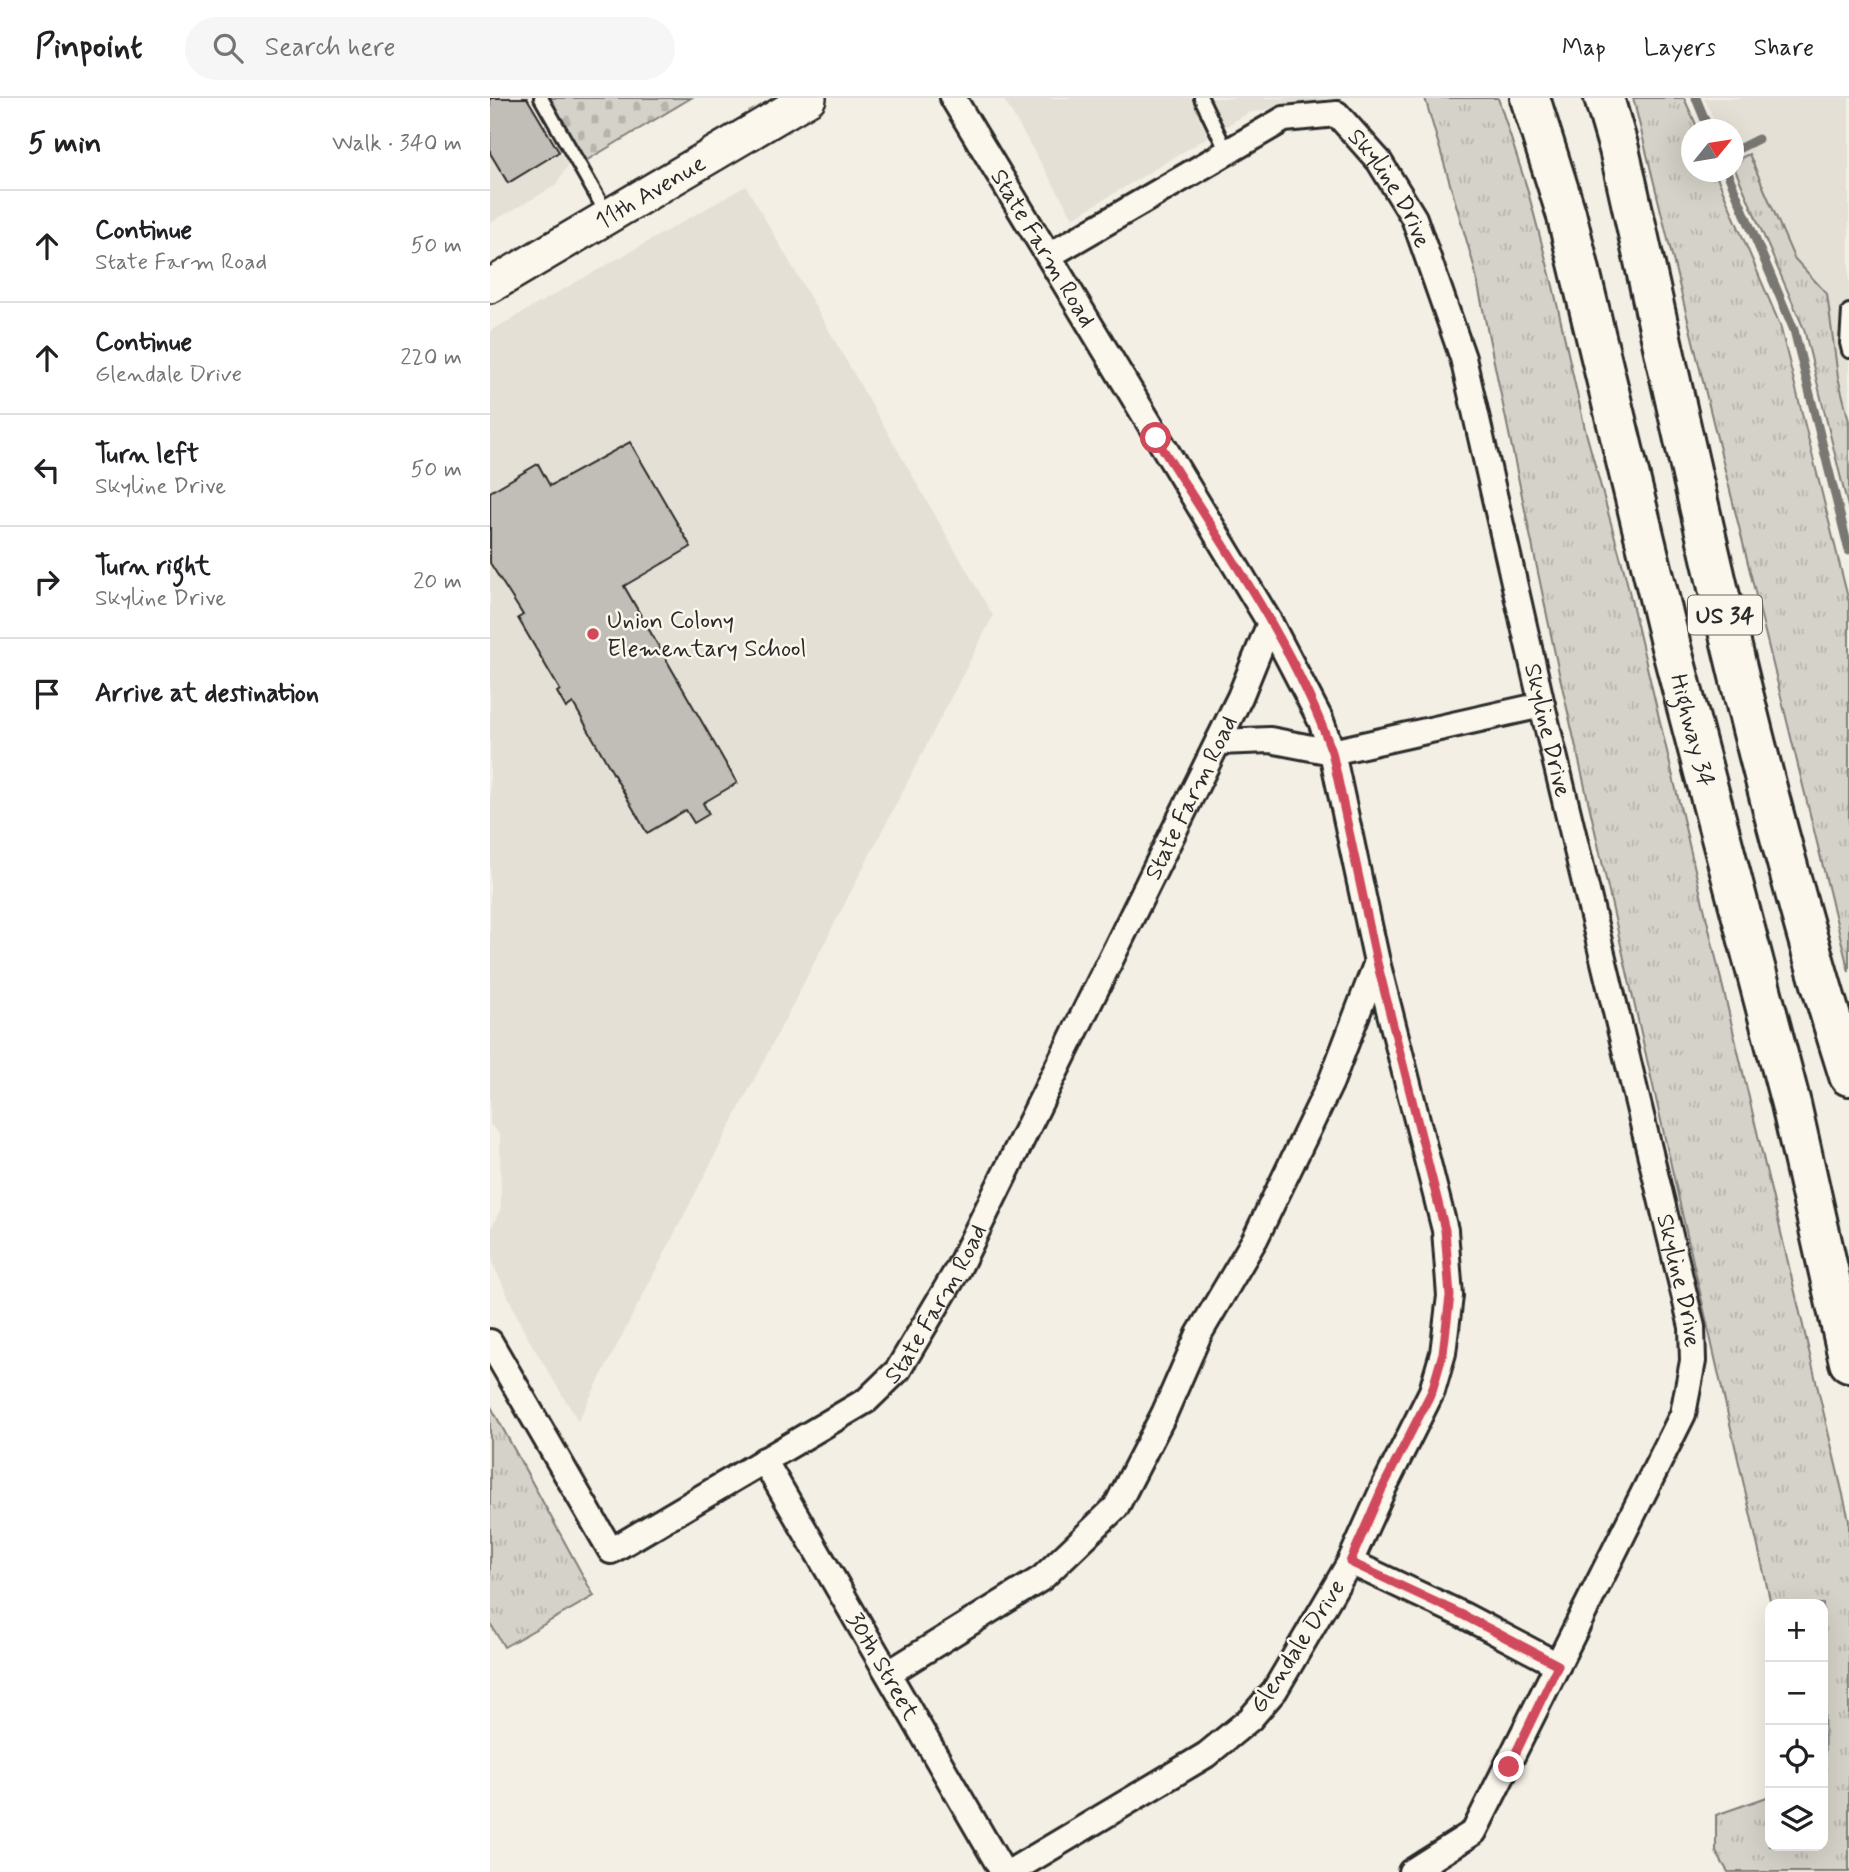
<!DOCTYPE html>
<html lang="en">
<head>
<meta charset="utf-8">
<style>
  body { margin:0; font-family:Mynerve,sans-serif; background:#f6f6f6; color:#202124 }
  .controls { position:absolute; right:21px; bottom:21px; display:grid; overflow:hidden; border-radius:14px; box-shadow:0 7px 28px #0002 }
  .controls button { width:63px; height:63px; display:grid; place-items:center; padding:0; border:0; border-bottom:2px solid #e0e0e0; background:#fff; color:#202124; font:35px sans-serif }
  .compass { position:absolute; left:1191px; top:21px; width:63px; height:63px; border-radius:50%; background:#fff; box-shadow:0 7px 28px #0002; rotate:60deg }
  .stop { position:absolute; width:21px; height:21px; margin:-16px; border:5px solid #d1495b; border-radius:50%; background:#fff }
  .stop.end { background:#d1495b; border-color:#fff; box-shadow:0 2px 7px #0008 }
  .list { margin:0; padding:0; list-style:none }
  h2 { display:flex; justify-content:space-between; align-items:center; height:91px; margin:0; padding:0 28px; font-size:30px }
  h2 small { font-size:23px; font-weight:400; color:#757577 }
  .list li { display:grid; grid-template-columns:46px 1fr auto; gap:21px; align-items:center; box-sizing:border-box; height:112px; padding:0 28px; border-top:2px solid #e0e0e0 }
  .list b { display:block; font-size:26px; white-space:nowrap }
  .list p { margin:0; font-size:23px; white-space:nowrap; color:#757577 }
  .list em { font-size:23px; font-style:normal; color:#757577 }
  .icon { flex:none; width:38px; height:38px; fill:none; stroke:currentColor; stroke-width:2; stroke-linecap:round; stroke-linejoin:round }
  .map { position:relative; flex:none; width:1359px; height:1774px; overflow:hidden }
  header { display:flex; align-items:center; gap:42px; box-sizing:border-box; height:98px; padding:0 35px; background:#fff; border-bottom:2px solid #e0e0e0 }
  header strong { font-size:33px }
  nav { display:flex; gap:38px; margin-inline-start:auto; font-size:24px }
  .search { width:490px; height:63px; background:#f6f6f6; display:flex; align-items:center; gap:18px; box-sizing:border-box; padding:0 24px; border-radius:38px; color:#757577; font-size:26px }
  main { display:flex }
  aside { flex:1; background:#fff }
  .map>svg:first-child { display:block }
</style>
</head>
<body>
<header>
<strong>Pinpoint</strong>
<div class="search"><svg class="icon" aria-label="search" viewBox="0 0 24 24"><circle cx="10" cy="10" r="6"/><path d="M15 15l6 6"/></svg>Search here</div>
<nav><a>Map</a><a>Layers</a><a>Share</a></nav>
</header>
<main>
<aside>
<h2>5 min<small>Walk · 340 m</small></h2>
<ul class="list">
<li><svg class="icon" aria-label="ahead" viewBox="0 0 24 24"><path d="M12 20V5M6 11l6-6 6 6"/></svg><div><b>Continue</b><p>State Farm Road</p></div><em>50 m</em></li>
<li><svg class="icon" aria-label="ahead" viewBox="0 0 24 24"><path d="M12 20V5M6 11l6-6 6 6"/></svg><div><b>Continue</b><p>Glendale Drive</p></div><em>220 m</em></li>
<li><svg class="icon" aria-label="left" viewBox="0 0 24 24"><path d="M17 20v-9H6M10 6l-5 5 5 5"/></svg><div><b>Turn left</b><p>Skyline Drive</p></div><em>50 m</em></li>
<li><svg class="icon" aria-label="right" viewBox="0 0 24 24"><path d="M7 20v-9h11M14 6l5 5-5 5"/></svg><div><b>Turn right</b><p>Skyline Drive</p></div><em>20 m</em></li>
<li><svg class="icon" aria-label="arrive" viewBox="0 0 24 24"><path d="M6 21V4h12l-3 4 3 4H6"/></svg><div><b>Arrive at destination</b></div></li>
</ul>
</aside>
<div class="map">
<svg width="1359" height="1774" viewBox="0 0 1359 1774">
  <defs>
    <pattern id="grass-tufts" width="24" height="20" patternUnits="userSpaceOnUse" patternTransform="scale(1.75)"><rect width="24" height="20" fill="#d5d2c9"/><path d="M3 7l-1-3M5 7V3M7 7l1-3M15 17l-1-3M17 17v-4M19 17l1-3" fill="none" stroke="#b7b4ad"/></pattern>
    <pattern id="cemetery-stones" width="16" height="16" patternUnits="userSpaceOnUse" patternTransform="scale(1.75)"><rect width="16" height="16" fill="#d5d2c9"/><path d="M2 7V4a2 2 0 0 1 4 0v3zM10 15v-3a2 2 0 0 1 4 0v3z" fill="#b7b4ad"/></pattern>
  </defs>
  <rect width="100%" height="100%" fill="#f3efe4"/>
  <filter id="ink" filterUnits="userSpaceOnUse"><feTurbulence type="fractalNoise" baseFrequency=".0143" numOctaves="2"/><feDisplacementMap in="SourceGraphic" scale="14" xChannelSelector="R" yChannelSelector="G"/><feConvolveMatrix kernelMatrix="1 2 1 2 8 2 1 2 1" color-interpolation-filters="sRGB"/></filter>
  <g filter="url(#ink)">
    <g fill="#e4e0d6">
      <path d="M0 0H34L78 67 65 88 0 125Z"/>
      <path d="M513 0H838L758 15 583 120Z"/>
      <path d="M1214 0H1359V376L1315 234 1244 69V32L1228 31Z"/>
      <path d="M256 88 503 518 88 1323 35 1235 3 1166 0 1133 11 1110 10 1037 0 1026V233Z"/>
    </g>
    <g fill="url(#grass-tufts)" stroke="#807e7a" stroke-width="2">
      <path d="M935 0H1008L1037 90 1063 188 1095 331 1135 476 1359 1422V1774H1238L1226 1754V1717L1280 1698V1748H1333V1680L1335 1679 1333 1506H1281L1069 575 984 168Z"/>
      <path d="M1143 0H1194L1208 31 1202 32V74H1225L1290 227 1359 504V874Z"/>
      <path d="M1259 56 1304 160 1337 196 1348 279 1359 323V413L1314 231 1244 69V63Z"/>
      <path d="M0 1307 104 1498 14 1549 0 1525Z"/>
    </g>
    <path fill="url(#cemetery-stones)" stroke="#807e7a" stroke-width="2" d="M48 0H201L89 67Z"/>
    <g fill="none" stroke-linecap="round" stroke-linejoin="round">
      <g stroke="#787772" stroke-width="9">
        <path d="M1206 0 1219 32"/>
        <path d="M1244 53 1268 41"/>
        <path d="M1237 74 1304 232 1359 453"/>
      </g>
    </g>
    <g fill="#c0beb6" stroke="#2b2b2b" stroke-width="2">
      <path d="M0 0H37L69 54 18 85 0 55Z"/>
      <path d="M140 344 201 449 134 488 247 685 213 705 219 716 204 725 196 712 157 735 83 605 76 610 67 594 70 592 28 520 33 517 0 465V394L48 366 60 388Z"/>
    </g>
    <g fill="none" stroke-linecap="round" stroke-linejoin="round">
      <g stroke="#2b2b2b" stroke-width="18">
        <g id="service">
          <path d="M51 0 117 116"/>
          <path d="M711 0 737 54"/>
          <path d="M1359 213 1357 245 1359 253"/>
        </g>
      </g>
      <g stroke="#2b2b2b" stroke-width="30">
        <g id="minor">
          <path id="s1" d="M463 0 780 525 831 623 842 654 887 864 955 1132 960 1198 953 1255 942 1293 893 1391 860 1464 785 1592 760 1621 716 1657 520 1774"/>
          <path id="s2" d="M560 157 794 21 847 16 889 63 924 120 973 260 1052 607 1202 1229 1203 1263 1193 1316 984 1734 921 1774"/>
          <path d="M728 644 780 642 842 654 1052 607"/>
          <path id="s3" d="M0 1244 121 1453 377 1302 408 1272 468 1171 750 599 780 525"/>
          <path id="s4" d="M274 1362 513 1774"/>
          <path d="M860 1464 973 1517 1068 1567"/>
          <path d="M399 1575 552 1480 626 1409 674 1316 709 1236 765 1141 841 984 887 864"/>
        </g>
      </g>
      <g stroke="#2b2b2b" stroke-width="38">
        <g id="secondary">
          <path id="s5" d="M0 188 319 0"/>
        </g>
      </g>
      <g stroke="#2b2b2b" stroke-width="44">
        <g id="trunk">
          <path id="s6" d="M1040 0 1076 115 1181 549 1301 1006 1359 1264"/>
          <path d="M1114 0 1129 51C1199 361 1263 674 1359 978"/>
        </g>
      </g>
      <use href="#service" stroke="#fbf7ec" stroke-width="12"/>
      <use href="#minor" stroke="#fbf7ec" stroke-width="24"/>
      <use href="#secondary" stroke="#fbf7ec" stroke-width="33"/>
      <use href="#trunk" stroke="#fbf7ec" stroke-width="38"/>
    </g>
  </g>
  <g fill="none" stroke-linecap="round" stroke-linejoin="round" filter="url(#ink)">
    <path stroke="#d1495b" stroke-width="9" d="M666 340C728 441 802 542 842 654L887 864 955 1132 960 1198 953 1255 942 1293 892 1391 860 1464 973 1517 1068 1567 1019 1669"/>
  </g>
  <circle fill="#d1495b" stroke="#fbf7ec" stroke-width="2.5" cx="103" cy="536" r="7"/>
  <g text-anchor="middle" stroke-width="5" stroke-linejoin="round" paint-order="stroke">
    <rect fill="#fbf7ec" stroke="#696865" stroke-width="2" x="1198" y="497.5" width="74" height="39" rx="5"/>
    <g font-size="23" font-weight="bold" fill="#2b2b2b">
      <text x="1235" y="525">US 34</text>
    </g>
    <g font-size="24" fill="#2b2b2b" stroke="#fbf7ec">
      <text dy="8" stroke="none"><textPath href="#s2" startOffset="416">Skyline Drive</textPath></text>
      <text dy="8" stroke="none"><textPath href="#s5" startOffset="186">11th Avenue</textPath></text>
      <text dy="8" stroke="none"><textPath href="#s1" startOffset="175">State Farm Road</textPath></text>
      <text dy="8" stroke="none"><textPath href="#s2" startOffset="984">Skyline Drive</textPath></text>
      <text dy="8" stroke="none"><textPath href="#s6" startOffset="653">Highway 34</textPath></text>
      <text dy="8" stroke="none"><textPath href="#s3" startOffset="1225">State Farm Road</textPath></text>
      <text dy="8" stroke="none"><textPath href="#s2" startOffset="1550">Skyline Drive</textPath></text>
      <text dy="8" stroke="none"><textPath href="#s3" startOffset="658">State Farm Road</textPath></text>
      <text transform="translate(807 1548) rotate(-57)" y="8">Glendale Drive</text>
      <text dy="8" stroke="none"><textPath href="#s4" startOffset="238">30th Street</textPath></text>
    </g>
    <g font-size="24" fill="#2b2b2b" stroke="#fbf7ec" text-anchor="start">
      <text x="117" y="530">Union Colony<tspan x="117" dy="28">Elementary School</tspan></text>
    </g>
  </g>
</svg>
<div class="controls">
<button>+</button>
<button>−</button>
<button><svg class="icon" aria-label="locate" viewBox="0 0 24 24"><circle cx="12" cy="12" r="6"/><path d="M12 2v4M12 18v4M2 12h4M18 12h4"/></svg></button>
<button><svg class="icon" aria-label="layers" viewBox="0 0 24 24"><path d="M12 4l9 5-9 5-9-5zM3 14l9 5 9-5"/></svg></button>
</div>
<svg class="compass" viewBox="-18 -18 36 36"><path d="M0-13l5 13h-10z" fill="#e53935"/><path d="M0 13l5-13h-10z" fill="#757577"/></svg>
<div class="stop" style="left:666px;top:340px"></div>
<div class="stop end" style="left:1019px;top:1669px"></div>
</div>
</main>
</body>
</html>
